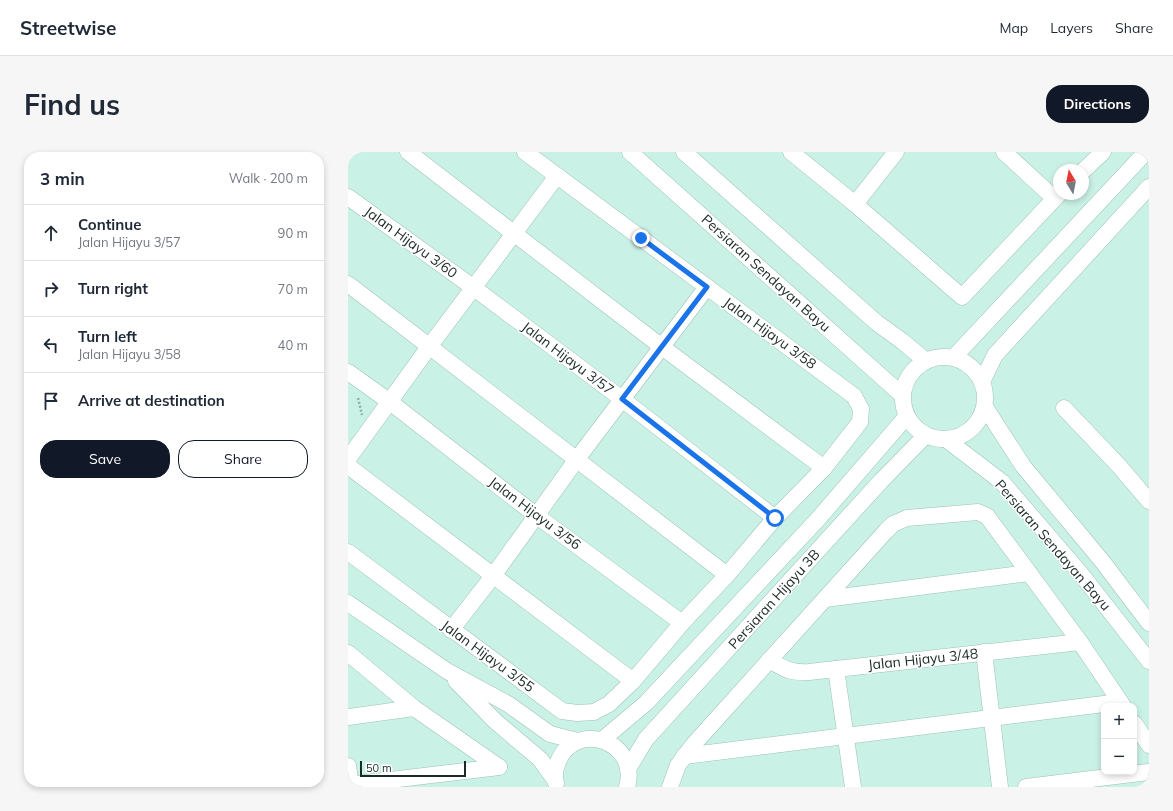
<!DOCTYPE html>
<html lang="en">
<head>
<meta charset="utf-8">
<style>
  body { margin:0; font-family:Mulish,sans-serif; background:#f6f6f7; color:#1f2937 }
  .controls { position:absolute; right:12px; bottom:12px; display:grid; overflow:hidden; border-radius:8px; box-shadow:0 2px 6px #0003 }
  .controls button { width:36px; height:36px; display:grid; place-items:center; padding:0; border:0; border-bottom:1px solid #e0e1e3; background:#fff; color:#1f2937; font:20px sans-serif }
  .compass { position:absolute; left:705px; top:12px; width:36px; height:36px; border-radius:50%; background:#fff; box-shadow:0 2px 6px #0003; rotate:350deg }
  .scale { position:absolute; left:12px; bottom:10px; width:106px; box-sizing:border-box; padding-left:4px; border:2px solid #1b2a26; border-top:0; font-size:11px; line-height:14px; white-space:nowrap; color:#1b2a26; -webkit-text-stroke:3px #fff; paint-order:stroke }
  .stop { position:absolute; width:12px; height:12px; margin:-9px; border:3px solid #1a73e8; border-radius:50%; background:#fff }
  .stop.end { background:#1a73e8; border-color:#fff; box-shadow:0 1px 4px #0008 }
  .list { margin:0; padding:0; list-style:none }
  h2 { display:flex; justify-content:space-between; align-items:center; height:52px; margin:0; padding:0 16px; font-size:17px }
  h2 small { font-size:13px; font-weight:400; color:#747a83 }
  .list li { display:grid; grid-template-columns:26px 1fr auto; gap:12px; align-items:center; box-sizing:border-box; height:56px; padding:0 16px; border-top:1px solid #e0e1e3 }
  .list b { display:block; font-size:15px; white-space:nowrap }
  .list p { margin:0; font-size:13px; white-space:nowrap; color:#747a83 }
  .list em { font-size:13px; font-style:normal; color:#747a83 }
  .actions { display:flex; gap:8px; padding:12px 16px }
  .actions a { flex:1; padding:9px 0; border:1px solid #111827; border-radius:16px; text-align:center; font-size:14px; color:#111827 }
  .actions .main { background:#111827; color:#fff }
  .icon { flex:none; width:22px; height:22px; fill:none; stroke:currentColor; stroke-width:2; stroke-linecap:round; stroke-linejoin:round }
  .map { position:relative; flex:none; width:801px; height:635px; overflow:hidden; border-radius:16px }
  header { display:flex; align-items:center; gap:24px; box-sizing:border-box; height:56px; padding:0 20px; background:#fff; border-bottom:1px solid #e0e1e3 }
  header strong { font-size:19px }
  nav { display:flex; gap:22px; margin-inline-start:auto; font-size:14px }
  .intro { display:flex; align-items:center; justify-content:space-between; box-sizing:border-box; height:96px; padding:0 24px }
  h1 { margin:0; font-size:28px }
  .button { padding:10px 18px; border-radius:16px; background:#111827; color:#fff; font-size:14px; font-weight:700 }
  main { display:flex; gap:24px; padding:0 24px }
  aside { flex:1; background:#fff; border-radius:16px; box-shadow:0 2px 6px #0003 }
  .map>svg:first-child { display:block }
</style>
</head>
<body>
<header>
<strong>Streetwise</strong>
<nav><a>Map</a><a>Layers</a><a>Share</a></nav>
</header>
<div class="intro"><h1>Find us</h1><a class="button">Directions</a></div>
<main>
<aside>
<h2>3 min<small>Walk · 200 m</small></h2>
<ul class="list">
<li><svg class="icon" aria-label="ahead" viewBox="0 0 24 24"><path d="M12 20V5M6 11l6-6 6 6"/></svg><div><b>Continue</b><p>Jalan Hijayu 3/57</p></div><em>90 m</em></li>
<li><svg class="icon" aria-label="right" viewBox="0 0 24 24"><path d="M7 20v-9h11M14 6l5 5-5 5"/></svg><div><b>Turn right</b></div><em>70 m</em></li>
<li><svg class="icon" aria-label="left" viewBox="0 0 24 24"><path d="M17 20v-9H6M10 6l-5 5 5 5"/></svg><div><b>Turn left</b><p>Jalan Hijayu 3/58</p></div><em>40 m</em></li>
<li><svg class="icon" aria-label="arrive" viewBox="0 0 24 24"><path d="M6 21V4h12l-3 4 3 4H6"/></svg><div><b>Arrive at destination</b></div></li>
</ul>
<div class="actions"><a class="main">Save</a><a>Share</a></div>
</aside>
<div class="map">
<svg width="801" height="635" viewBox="0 0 801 635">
  <rect width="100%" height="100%" fill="#caf1e6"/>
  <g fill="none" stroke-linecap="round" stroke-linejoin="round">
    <g stroke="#9dc2b8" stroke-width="17">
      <g id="minor">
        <path d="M60 0 314 195 476 316"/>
        <path d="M282 0 554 243"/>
        <path d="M336 0 529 171 554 189 578 209"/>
        <path d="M443 0 507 52 614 145 711 42"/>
        <path d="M656 0 706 46"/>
        <path d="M735 19 755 0"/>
        <path d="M0 45 126 136 274 247 427 366"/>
        <path d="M507 52 548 0"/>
        <path d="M0 132 379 423"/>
        <circle cx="596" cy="246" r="41"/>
        <path d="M605 206 798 0"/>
        <path d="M0 220 42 250 189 364 334 471"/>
        <path d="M634 230 647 203 801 35"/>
        <path d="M637 255 675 314 754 409 801 471"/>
        <path d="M716 256 772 315 801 349"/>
        <path d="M599 288 654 330 733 422 801 509"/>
        <path d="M0 307 81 195 209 24"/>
        <path d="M0 314 285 529"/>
        <path d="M0 400 214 559 229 561 246 560 261 552 285 529 334 471 379 423 427 366 476 316 512 270 513 257 506 244 177 0"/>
        <path d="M477 447 681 421"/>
        <path d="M0 451 99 519 160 552 202 582 230 589"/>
        <path d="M103 478 145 424 229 307 359 135"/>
        <path d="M636 500 652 635"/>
        <path d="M0 501 66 556 151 615"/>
        <path d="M421 508C437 517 442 521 461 520L732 490"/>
        <path d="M488 517 505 635"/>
        <path d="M108 529 147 569 192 607 207 628"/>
        <path d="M0 565 66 556"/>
        <path d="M786 571 801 593"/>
        <path d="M254 588 298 551 470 367 559 264"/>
        <path d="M336 604 772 550"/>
        <path d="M0 614 3 635"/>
        <path d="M280 617 298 587 309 575 533 329 578 283"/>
        <path d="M208 631C206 625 207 617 210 610 227 567 292 589 279 635"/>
        <path d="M0 633 151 615"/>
        <path d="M322 635 330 613 345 593 538 379 545 372 559 366 630 360 639 364 732 490 775 554"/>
        <path d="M678 635 801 620"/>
      </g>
    </g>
    <path stroke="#91b0a7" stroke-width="2.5" stroke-dasharray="2 2" stroke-linecap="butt" d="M10 246 14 263"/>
    <use href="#minor" stroke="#fff" stroke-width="16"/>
  </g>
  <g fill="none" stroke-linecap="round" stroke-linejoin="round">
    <path stroke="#1a73e8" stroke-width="5" d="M293 86 359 135 274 247 427 366"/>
  </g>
  <g text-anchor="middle" stroke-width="3" stroke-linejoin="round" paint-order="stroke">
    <g font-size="14" fill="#1b2a26" stroke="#fff">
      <text transform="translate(63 90) rotate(36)" y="5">Jalan Hijayu 3/60</text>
      <text transform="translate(418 121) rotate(42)" y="5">Persiaran Sendayan Bayu</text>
      <text transform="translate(422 181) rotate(36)" y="5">Jalan Hijayu 3/58</text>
      <text transform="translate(220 206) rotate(37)" y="5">Jalan Hijayu 3/57</text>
      <text transform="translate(187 361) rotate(37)" y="5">Jalan Hijayu 3/56</text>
      <text transform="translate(705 393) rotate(49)" y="5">Persiaran Sendayan Bayu</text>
      <text transform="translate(426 447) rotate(-48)" y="5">Persiaran Hijayu 3B</text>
      <text transform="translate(140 504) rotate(36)" y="5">Jalan Hijayu 3/55</text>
      <text transform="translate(575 507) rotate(-6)" y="5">Jalan Hijayu 3/48</text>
    </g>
  </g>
</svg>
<div class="controls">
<button>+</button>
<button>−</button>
</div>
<svg class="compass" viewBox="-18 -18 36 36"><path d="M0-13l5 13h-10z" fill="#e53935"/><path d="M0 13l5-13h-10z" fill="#747a83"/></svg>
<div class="scale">50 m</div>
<div class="stop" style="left:427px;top:366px"></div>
<div class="stop end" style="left:293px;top:86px"></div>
</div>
</main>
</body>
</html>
